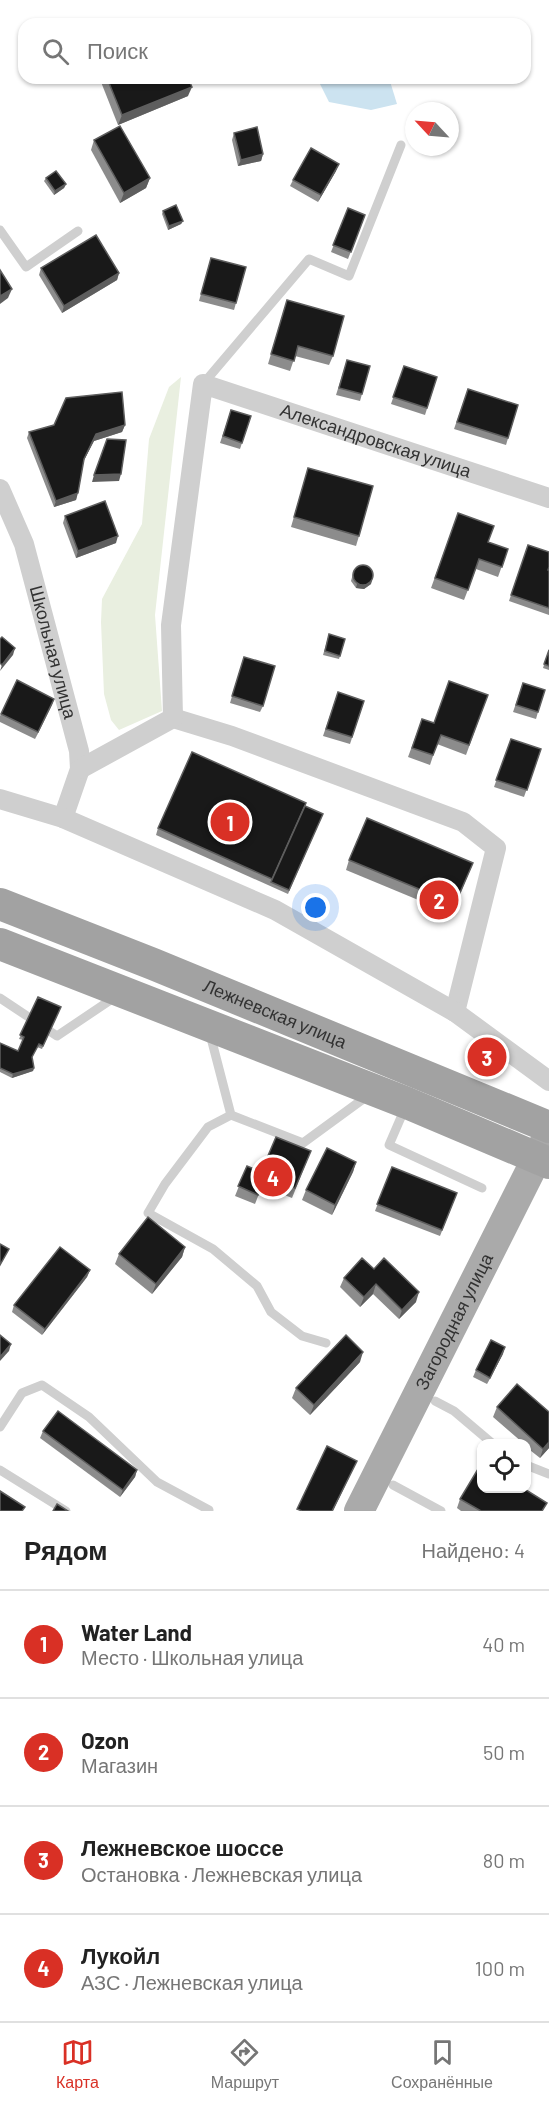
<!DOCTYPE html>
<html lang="ru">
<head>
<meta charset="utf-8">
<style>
  body { margin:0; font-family:Barlow,sans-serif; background:#f2f2f2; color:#222 }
  .controls { position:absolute; right:18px; bottom:18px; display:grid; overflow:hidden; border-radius:12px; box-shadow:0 2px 4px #0004 }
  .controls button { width:54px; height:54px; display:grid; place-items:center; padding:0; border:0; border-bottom:2px solid #e0e0e0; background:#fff; color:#222; font:30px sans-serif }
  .compass { position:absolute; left:405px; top:102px; width:54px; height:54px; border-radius:50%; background:#fff; box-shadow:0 2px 4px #0004; rotate:296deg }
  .you { position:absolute; left:316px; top:908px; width:21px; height:21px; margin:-15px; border:4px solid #fff; border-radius:50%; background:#1a73e8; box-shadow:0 0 0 9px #1a73e833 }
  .badge { display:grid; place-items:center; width:39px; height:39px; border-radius:50%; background:#d93025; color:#fff; font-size:20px; font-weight:700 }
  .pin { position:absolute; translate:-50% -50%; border:3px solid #fff; box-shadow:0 2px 6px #0006 }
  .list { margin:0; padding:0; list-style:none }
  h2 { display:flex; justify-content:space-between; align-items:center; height:78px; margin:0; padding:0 24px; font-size:26px }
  h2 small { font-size:20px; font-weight:400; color:#767676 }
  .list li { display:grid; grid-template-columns:39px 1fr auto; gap:18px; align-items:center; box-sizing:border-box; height:108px; padding:0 24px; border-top:2px solid #e0e0e0 }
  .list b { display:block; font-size:22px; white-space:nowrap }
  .list p { margin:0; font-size:20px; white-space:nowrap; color:#767676 }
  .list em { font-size:20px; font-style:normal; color:#767676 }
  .icon { flex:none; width:33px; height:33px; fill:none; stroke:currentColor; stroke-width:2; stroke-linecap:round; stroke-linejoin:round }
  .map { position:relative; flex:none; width:549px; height:1511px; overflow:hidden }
  .search { position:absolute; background:#fff; box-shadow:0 2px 4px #0004; left:18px; right:18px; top:18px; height:66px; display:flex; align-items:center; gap:15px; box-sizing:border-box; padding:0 21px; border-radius:18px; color:#767676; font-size:22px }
  .sheet { height:510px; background:#fff }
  nav { display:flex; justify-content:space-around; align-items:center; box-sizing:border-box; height:84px; border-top:2px solid #e0e0e0; background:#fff; font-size:16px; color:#767676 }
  nav a { display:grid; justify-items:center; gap:3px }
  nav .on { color:#d93025 }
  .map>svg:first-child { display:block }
</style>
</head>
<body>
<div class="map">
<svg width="549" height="1511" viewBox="0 0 549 1511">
  <rect width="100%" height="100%" fill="#fff"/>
  <path fill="#e9efe0" d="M181 377 155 615 162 711 119 730 111 720 104 694 101 622 102 599 142 524 149 439 169 387Z"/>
  <path fill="#cce3f0" d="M317 78H389L397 104 371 110 329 102Z"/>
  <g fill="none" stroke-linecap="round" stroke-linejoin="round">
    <g stroke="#cfcfcf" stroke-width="9">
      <path d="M0 230 26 267 78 231"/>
      <path d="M203 384 309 259 349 276 401 145"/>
      <path d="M0 998 57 1036 115 997"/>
      <path d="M210 1034 231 1115 303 1143 370 1094"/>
      <path d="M405 1108 389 1145 482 1188"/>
      <path d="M231 1115 208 1127 165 1184 148 1213 213 1249 257 1286 271 1312 302 1336 326 1343"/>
      <path d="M435 1401 454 1411 493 1444"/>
      <path d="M0 1427 22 1393 42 1385 89 1417 157 1482 209 1510"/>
      <path d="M526 1465 549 1474"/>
      <path d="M0 1470 66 1511"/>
      <path d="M393 1485 441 1511"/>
    </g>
    <g stroke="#cfcfcf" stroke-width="20">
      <path id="s1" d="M0 489 24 544 79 751 80 769 63 818"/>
      <path d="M173 718 232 736 463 822 496 848 455 1012"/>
      <path id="s2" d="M80 769 173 718 171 625 203 384 549 498"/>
      <path d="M0 799 63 818 275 910 455 1012 549 1081"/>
    </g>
    <path stroke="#aaa" stroke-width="30" id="s3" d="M359 1511 548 1136"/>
    <g stroke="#a2a2a2" stroke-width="32">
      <path id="s4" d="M0 904 153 964 549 1127"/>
      <path d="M0 944 407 1103 549 1163"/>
    </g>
  </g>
  <g fill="#8c8c8c">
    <path d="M103 78H188V96L118 125 101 82Z"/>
    <path d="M234 133 263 154 261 161 238 166 232 140Z"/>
    <path d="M94 140 150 178 146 188 120 203 91 150Z"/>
    <path d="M336 171 318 202 290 186 293 180Z"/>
    <path d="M46 178 66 184 64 188 54 195 44 181Z"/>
    <path d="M348 208 365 215 348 259 331 252Z"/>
    <path d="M163 211 183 221 181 224 168 230 162 214Z"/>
    <path d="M211 258 236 303 234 310 199 301Z"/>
    <path d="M41 268 119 273 117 280 62 313 39 275Z"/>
    <path d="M287 300 333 356 329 365 295 356 290 371 268 364Z"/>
    <path d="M347 360 362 394 360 401 336 395Z"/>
    <path d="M404 366 437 377 425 415 391 404Z"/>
    <path d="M468 389 518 405 506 445 454 429Z"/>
    <path d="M231 410 251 416 240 449 220 443Z"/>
    <path d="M125 425 122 432 94 441 83 462 76 500 54 507 27 438 29 432Z"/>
    <path d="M308 468 359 536 356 546 291 527Z"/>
    <path d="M458 513 488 542 508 549 498 577 476 569 464 600 431 588Z"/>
    <path d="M65 516 116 543 76 558 63 523Z"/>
    <path d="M528 545 549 571V615L509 601Z"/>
    <path d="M354 570 371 584 364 589 356 588 351 581Z"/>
    <path d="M329 634 345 639 339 659 323 655Z"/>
    <path d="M549 649V670L543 668Z"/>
    <path d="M242 663 263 706 260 712 230 703Z"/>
    <path d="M17 680 54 699 35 739 0 722V716Z"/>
    <path d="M523 683 538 712 536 719 513 712Z"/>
    <path d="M338 692 364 701 350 744 323 736Z"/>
    <path d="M488 695 466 755 437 744 430 765 408 757 422 719 434 723Z"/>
    <path d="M511 739 541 749 524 797 494 787Z"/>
    <path d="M323 814 288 894 156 835 158 828Z"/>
    <path d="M349 860 473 863 452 914 346 870Z"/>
    <path d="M38 997 61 1007 42 1049 37 1047 32 1058 34 1068 33 1071 12 1078 0 1072V1043L18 1051 23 1040 19 1039Z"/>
    <path d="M307 1161 292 1198 262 1186 255 1204 235 1196 247 1166 261 1172Z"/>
    <path d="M356 1162 353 1172 332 1215 302 1200 306 1190Z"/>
    <path d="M392 1167 457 1193 440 1236 375 1211Z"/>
    <path d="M185 1247 182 1257 152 1294 115 1264 119 1254Z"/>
    <path d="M374 1269 416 1302 399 1319 373 1294 360 1307 340 1287 344 1278Z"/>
    <path d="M90 1270 87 1277 42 1335 12 1312 14 1305Z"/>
    <path d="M503 1354 487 1384 473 1377 476 1370Z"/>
    <path d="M360 1362 310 1415 292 1398 296 1388Z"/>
    <path d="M497 1407 549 1448 540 1458 526 1447V1443H523L493 1417Z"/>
    <path d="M43 1431 137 1470 135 1477 120 1497 40 1438Z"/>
    <path d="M460 1499 544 1511H461L457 1508Z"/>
  </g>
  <g fill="#5e5e5e">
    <path d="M192 87 188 96 118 125 122 115Z"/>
    <path d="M263 154 261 161 238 166 241 160Z"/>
    <path d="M339 164 336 171 318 202 321 195Z"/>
    <path d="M150 178 146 188 120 203 124 193Z"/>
    <path d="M66 184 64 188 54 195 55 191Z"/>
    <path d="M183 221 181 224 168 230 169 226Z"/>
    <path d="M119 273 117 280 62 313 64 306Z"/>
    <path d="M12 289 8 298 0 304V296Z"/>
    <path d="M125 425 122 432 94 441 81 466 96 434Z"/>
    <path d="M121 474 119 481 92 482 94 475Z"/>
    <path d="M78 493 76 500 54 507 56 501Z"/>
    <path d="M118 536 116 543 76 558 78 551Z"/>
    <path d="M372 581 371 584 364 589 356 588 357 584Z"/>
    <path d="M15 648 13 655 0 671 2 665Z"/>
    <path d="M54 699 52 705 35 739 38 732Z"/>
    <path d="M34 1068 33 1071 12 1078 13 1074Z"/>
    <path d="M356 1162 353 1172 332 1215 335 1205Z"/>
    <path d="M185 1247 182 1257 152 1294 156 1284Z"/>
    <path d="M90 1270 87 1277 42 1335 45 1329Z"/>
    <path d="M376 1284 373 1294 360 1307 364 1297Z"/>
    <path d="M419 1292 416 1302 399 1319 402 1310Z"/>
    <path d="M11 1344 9 1351 0 1361V1357Z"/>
    <path d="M505 1347 503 1354 487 1384 490 1378Z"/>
    <path d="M363 1352 360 1362 310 1415 314 1405Z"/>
    <path d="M549 1442V1448L540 1458 543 1449Z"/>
    <path d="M357 1461 333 1511H332Z"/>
    <path d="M137 1470 135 1477 120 1497 123 1490Z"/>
  </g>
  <g fill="#191919" stroke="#5e5e5e" stroke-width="1.5">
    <path d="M107 78H188L192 87 122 115Z"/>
    <path d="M120 126 150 178 124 193 94 140Z"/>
    <path d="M257 127 263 154 241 160 234 133Z"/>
    <path d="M311 148 339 164 321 195 293 180Z"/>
    <path d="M56 171 66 184 55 191 46 178Z"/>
    <path d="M176 205 183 221 169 226 163 211Z"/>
    <path d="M348 208 365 215 351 252 333 245Z"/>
    <path d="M96 235 119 273 64 306 41 268Z"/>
    <path d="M211 258 246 267 236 303 201 294Z"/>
    <path d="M0 270 12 289 0 296Z"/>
    <path d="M287 300 344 316 333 356 298 346 294 361 271 354Z"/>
    <path d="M347 360 370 366 362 394 339 388Z"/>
    <path d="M404 366 437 377 427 408 393 397Z"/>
    <path d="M468 389 518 405 508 438 457 422Z"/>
    <path d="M122 392 125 425 96 434 84 459 78 493 56 501 29 432 54 425 66 398Z"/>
    <path d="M231 410 251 416 242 443 223 436Z"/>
    <path d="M107 439 126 440 121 474 94 475Z"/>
    <path d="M308 468 373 486 359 536 294 517Z"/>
    <path d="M105 501 118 536 78 551 65 516Z"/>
    <path d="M458 513 494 526 488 542 508 549 502 567 479 559 468 590 435 578Z"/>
    <path d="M528 545 549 552V567L548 570 549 571V608L511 595Z"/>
    <circle cx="363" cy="575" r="10"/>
    <path d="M329 634 345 639 340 656 325 651Z"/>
    <path d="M2 637 15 648 2 665 0 663V639Z"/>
    <path d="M549 650V666L544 664Z"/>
    <path d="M244 657 275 666 263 706 232 696Z"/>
    <path d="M17 680 54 699 38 732 1 714Z"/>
    <path d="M449 681 488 695 469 745 441 735 433 755 412 748 422 719 434 723Z"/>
    <path d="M523 683 545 690 538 712 516 705Z"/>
    <path d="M338 692 364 701 352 737 326 729Z"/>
    <path d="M511 739 541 749 527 790 496 780Z"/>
    <path d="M192 752 306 803 272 879 158 828Z"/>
    <path d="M305 806 323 814 289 890 271 882Z"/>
    <path d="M367 818 473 863 455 904 349 860Z"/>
    <path d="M38 997 61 1007 43 1046 39 1044 32 1057 34 1068 13 1074 0 1068V1043L18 1051 24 1037 20 1035Z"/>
    <path d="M276 1137 311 1151 295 1188 266 1176 258 1195 238 1186 247 1166 261 1172Z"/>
    <path d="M327 1148 356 1162 335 1205 306 1190Z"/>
    <path d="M392 1167 457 1193 442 1230 377 1204Z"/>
    <path d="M148 1217 185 1247 156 1284 119 1254Z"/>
    <path d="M0 1244 9 1249 0 1265Z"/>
    <path d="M60 1247 90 1270 45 1329 14 1305Z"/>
    <path d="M362 1258 374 1269 384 1258 419 1292 402 1310 376 1284 364 1297 344 1278Z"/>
    <path d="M0 1335 11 1344 0 1357Z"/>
    <path d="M346 1335 363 1352 314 1405 296 1388Z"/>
    <path d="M491 1340 505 1347 490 1378 476 1370Z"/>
    <path d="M517 1384 549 1412V1442L543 1449 497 1407Z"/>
    <path d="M58 1411 137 1470 123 1490 43 1431Z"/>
    <path d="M327 1446 357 1461 332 1511H302L297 1509Z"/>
    <path d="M481 1464H482V1488H523L547 1503 542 1511H481L460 1499Z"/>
    <path d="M0 1491 25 1507 22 1511H0Z"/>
    <path d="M57 1504 68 1511H53Z"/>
  </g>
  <g text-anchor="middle" stroke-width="6" stroke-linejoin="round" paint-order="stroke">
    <g font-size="18" fill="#323232" stroke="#fff">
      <text dy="6" stroke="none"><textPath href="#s2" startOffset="624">Александровская улица</textPath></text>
      <text dy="6" stroke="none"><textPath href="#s1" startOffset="172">Школьная улица</textPath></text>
      <text dy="6" stroke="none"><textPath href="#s4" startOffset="296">Лежневская улица</textPath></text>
      <text dy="6" stroke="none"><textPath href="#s3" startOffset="212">Загородная улица</textPath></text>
    </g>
  </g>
</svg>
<div class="controls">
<button><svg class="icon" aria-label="locate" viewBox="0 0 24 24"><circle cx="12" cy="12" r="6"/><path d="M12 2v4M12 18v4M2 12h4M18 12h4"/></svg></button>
</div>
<svg class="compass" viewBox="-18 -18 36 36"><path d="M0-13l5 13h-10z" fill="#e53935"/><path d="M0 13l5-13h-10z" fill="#767676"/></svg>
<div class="you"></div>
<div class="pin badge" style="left:230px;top:822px">1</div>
<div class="pin badge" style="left:439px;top:900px">2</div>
<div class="pin badge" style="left:487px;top:1057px">3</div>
<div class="pin badge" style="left:273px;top:1177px">4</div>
<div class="search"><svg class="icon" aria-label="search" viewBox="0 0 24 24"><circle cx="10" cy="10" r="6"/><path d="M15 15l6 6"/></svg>Поиск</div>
</div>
<section class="sheet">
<h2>Рядом<small>Найдено: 4</small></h2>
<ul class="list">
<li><span class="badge">1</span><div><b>Water Land</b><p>Место · Школьная улица</p></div><em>40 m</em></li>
<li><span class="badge">2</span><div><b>Ozon</b><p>Магазин</p></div><em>50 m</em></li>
<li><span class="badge">3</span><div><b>Лежневское шоссе</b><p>Остановка · Лежневская улица</p></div><em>80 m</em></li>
<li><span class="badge">4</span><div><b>Лукойл</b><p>АЗС · Лежневская улица</p></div><em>100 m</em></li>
</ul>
</section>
<nav>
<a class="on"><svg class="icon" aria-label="map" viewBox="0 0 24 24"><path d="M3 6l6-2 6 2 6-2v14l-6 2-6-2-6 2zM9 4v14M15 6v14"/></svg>Карта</a>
<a><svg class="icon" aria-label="directions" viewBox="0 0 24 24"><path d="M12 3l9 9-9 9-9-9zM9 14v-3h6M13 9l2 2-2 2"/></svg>Маршрут</a>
<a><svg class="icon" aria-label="saved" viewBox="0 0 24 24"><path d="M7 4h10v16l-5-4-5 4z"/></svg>Сохранённые</a>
</nav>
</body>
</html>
